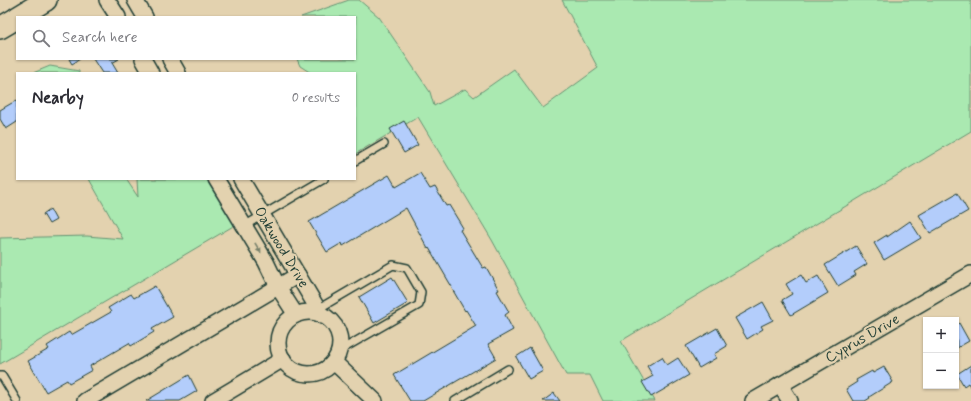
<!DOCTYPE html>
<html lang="en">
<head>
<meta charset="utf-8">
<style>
  body { margin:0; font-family:Mynerve,sans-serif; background:#f2f2f3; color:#2b2b33 }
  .controls { position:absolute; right:12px; bottom:12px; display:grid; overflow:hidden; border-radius:0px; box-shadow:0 1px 3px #0004 }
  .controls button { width:36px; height:36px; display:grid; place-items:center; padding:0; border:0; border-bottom:1px solid #e1e1e2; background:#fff; color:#2b2b33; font:20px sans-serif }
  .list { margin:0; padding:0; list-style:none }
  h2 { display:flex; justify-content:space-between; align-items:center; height:52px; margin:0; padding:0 16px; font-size:17px }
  h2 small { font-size:13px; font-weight:400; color:#7c7c81 }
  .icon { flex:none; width:22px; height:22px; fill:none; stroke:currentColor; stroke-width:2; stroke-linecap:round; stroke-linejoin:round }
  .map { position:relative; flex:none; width:971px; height:401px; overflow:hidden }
  .search { position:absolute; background:#fff; box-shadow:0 1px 3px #0004; left:16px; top:16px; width:340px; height:44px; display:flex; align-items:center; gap:10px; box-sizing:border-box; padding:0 14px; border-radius:0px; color:#7c7c81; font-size:15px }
  .panel { position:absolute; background:#fff; box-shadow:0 1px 3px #0004; left:16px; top:72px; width:340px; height:108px; border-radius:0px }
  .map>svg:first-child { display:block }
</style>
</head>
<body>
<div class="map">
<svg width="971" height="401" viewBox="0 0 971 401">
  <rect width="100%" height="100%" fill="#e3d2af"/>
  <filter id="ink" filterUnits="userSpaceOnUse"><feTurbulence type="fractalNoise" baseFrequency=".025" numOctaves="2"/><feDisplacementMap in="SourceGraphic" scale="8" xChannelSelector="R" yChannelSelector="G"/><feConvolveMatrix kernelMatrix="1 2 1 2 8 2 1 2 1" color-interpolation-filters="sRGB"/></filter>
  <g filter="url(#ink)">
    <g fill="#aae9b1" stroke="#649372">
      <path d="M349 0H359L379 17 430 92 434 106 465 89 474 97 514 69 543 108 598 68 562 0H971V131L621 341 655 401H603L590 375H566L492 240 418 117 355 154V73H311L300 66 297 59H355V17H301Z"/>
      <path d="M50 66 79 71V73H33Z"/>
      <path d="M89 179H126L138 197 137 179H207L235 225 0 364V238L87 236 123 239Z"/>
    </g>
    <g fill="#b3cdfb" stroke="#1f3d34">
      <path d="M69 59H80L72 64Z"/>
      <path d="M93 59H119L112 63 118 73H102Z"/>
      <path d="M17 100V122L6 129 0 119V110Z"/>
      <path d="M404 121 418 145 404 153 390 129Z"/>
      <path d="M420 173 430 189 435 187 446 206 449 205 463 228 460 230 483 268 486 267 499 290 497 291 509 312 505 315 513 330 488 344 496 358 423 401H410L394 375 476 326 466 310 465 311 451 287H452L429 248 428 249 406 208 343 246 342 243 327 252 309 222 389 175 396 187Z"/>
      <path d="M957 193 968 211 930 233 919 215Z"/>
      <path d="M50 209 56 220 49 224 43 214Z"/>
      <path d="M910 221 921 238 884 260 874 243 887 235V237Z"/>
      <path d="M856 246 867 264 854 272 856 275 838 286 825 265Z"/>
      <path d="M801 275 806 283 818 276 828 293 791 315 782 300 792 294 786 284Z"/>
      <path d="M392 277 408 303 374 323 359 297Z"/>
      <path d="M155 286 173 317 152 329 154 332 131 346 129 343 90 366 92 370 69 383 67 380 46 392 28 361 49 349 47 346 69 332 71 335 111 312 108 308 131 294 134 298Z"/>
      <path d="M763 302 773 320 761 326 763 329 747 339 735 318Z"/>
      <path d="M959 323 969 341 957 348 956 325Z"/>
      <path d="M717 328 727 346 714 354 716 358 699 368 686 346Z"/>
      <path d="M530 348 543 371 529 379 516 357Z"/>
      <path d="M662 357 667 365 678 358 689 375 651 397 642 382 653 376 647 366Z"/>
      <path d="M971 365V388L968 383 964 386 957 374Z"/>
      <path d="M884 367 893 382 869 397 870 398 865 401H853L846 389 857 382 856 380 872 371 873 373Z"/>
      <path d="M189 375 197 391 180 401H146Z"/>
      <path d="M554 393 560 401H543Z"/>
    </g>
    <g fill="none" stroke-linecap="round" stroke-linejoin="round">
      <g stroke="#1f3d34" stroke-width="10">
        <g id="service">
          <path d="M355 161 384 144"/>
          <path d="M244 226 324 179"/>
          <path d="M318 309 393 265 407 268 421 292 419 305 339 351"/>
          <path d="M0 376H2L17 401"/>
          <path d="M455 401 508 369"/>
        </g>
      </g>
      <g stroke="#1f3d34" stroke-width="18">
        <g id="minor">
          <path d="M107 0 118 17"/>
          <path d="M135 0 145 17"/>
          <path d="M143 59 151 73"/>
          <path d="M170 59 178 73"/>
          <path d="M216 179 266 262 278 287 296 315"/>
          <path d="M241 179 322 316"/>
          <circle cx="309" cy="343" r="31"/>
          <path d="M334 362 375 401"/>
          <path d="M780 385 790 401"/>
          <path d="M85 401 298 275"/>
          <path d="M213 401 283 359"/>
          <path d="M753 401 971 274"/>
        </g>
      </g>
      <g stroke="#1f3d34" stroke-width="24">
        <g id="secondary">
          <path d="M18 17 46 0"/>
          <path d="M0 28 17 18"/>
        </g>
      </g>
      <use href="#service" stroke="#e3d2af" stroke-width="7"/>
      <use href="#minor" stroke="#e3d2af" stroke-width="15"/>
      <use href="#secondary" stroke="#e3d2af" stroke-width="21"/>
    </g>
    <defs><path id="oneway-solid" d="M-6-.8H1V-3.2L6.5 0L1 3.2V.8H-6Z"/></defs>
    <use fill="#77806b" href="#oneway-solid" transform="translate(258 248) rotate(59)"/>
  </g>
  <g text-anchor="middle" stroke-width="4" stroke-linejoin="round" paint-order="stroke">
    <g font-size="15" fill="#1f3d34" stroke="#e3d2af">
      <text transform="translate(282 247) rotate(59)" y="5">Oakwood Drive</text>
      <text transform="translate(862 338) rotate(-30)" y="5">Cyprus Drive</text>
    </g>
  </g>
</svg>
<div class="controls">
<button>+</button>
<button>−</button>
</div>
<div class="search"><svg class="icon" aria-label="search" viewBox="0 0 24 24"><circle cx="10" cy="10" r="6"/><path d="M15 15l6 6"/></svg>Search here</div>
<section class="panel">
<h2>Nearby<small>0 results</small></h2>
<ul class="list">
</ul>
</section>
</div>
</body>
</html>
